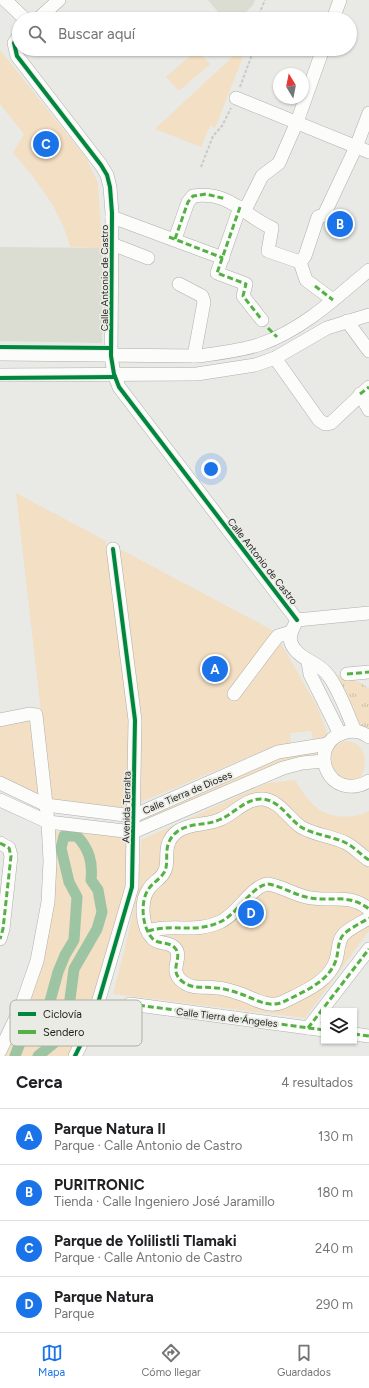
<!DOCTYPE html>
<html lang="es">
<head>
<meta charset="utf-8">
<style>
  body { margin:0; font-family:Figtree,sans-serif; background:#f6f6f6; color:#202124 }
  .controls { position:absolute; right:12px; bottom:12px; display:grid; overflow:hidden; border-radius:0px; box-shadow:0 1px 3px #0004 }
  .controls button { width:36px; height:36px; display:grid; place-items:center; padding:0; border:0; border-bottom:1px solid #e0e0e0; background:#fff; color:#202124; font:20px sans-serif }
  .compass { position:absolute; left:273px; top:68px; width:36px; height:36px; border-radius:50%; background:#fff; box-shadow:0 1px 3px #0004; rotate:350deg }
  .you { position:absolute; left:211px; top:469px; width:14px; height:14px; margin:-10px; border:3px solid #fff; border-radius:50%; background:#1a73e8; box-shadow:0 0 0 6px #1a73e833 }
  .badge { display:grid; place-items:center; width:26px; height:26px; border-radius:50%; background:#1a73e8; color:#fff; font-size:13px; font-weight:700 }
  .pin { position:absolute; translate:-50% -50%; border:2px solid #fff; box-shadow:0 1px 4px #0006 }
  .list { margin:0; padding:0; list-style:none }
  h2 { display:flex; justify-content:space-between; align-items:center; height:52px; margin:0; padding:0 16px; font-size:17px }
  h2 small { font-size:13px; font-weight:400; color:#757577 }
  .list li { display:grid; grid-template-columns:26px 1fr auto; gap:12px; align-items:center; box-sizing:border-box; height:56px; padding:0 16px; border-top:1px solid #e0e0e0 }
  .list b { display:block; font-size:15px; white-space:nowrap }
  .list p { margin:0; font-size:13px; white-space:nowrap; color:#757577 }
  .list em { font-size:13px; font-style:normal; color:#757577 }
  .icon { flex:none; width:22px; height:22px; fill:none; stroke:currentColor; stroke-width:2; stroke-linecap:round; stroke-linejoin:round }
  .map { position:relative; flex:none; width:369px; height:1056px; overflow:hidden }
  .search { position:absolute; background:#fff; box-shadow:0 1px 3px #0004; left:12px; right:12px; top:12px; height:44px; display:flex; align-items:center; gap:10px; box-sizing:border-box; padding:0 14px; border-radius:22px; color:#757577; font-size:15px }
  .sheet { height:276px; background:#fff }
  nav { display:flex; justify-content:space-around; align-items:center; box-sizing:border-box; height:56px; border-top:1px solid #e0e0e0; background:#fff; font-size:11px; color:#757577 }
  nav a { display:grid; justify-items:center; gap:2px }
  nav .on { color:#1a73e8 }
  .map>svg:first-child { display:block }
</style>
</head>
<body>
<div class="map">
<svg width="369" height="1056" viewBox="0 0 369 1056">
  <defs>
    <pattern id="grass-tufts" width="24" height="20" patternUnits="userSpaceOnUse"><rect width="24" height="20" fill="#f2dfc4"/><path d="M3 7l-1-3M5 7V3M7 7l1-3M15 17l-1-3M17 17v-4M19 17l1-3" fill="none" stroke="#cfbfa8"/></pattern>
  </defs>
  <rect width="100%" height="100%" fill="#e9eae6"/>
  <g fill="#dbdcd2">
    <path d="M208 0H255L253 5 239 19H224Z"/>
    <path d="M0 247 102 248V343L0 341Z"/>
  </g>
  <path fill="url(#grass-tufts)" d="M337 675 357 681 369 688V734L358 726 347 695Z"/>
  <g fill="#f2dfc4">
    <path d="M241 49H246L215 128 210 126 201 147 155 129Z"/>
    <path d="M0 50 86 158 98 183 102 248 70 247C62 212 37 180 13 153L24 134 0 104Z"/>
    <path d="M197 50 210 64 179 91 166 77Z"/>
    <path d="M16 493 106 541 130 721 128 808 51 800Z"/>
    <path d="M118 548 274 631 318 708 327 733 326 737 313 740 311 731 290 733 291 743 275 746 141 802V722Z"/>
    <path d="M34 717 40 796 0 778V725Z"/>
    <path d="M344 741C368 741 369 767 358 781L335 778 328 757 334 747Z"/>
    <path d="M308 753H316L318 756 147 820 143 819 145 816 281 758Z"/>
    <path d="M295 780C301 789 307 800 316 807 329 819 354 819 369 811V931L305 1018 113 994C126 943 141 893 141 840L267 783Z"/>
    <path d="M54 831 128 837 126 882 92 1000 68 1056H2L30 1000Z"/>
  </g>
  <g fill="none" stroke-linecap="round" stroke-linejoin="round">
    <path stroke="#9dc5a4" stroke-width="11" d="M15 1056 20 1043 33 1028 42 1010 49 1005 58 972 65 955 74 940 77 897 69 882 61 848 64 836H77C89 849 93 862 91 880L98 890 102 912 97 929 74 969 68 1014 53 1030 54 1043 38 1056"/>
    <g stroke="#aeaeab" stroke-width="14">
      <g id="minor">
        <path d="M5 0 25 19"/>
        <path d="M38 19 59 0"/>
        <path d="M333 19 340 0"/>
        <path d="M19 36 14 43 17 56 101 165 107 175 110 187 112 213 111 356 114 374 119 387 297 620"/>
        <path d="M236 98 369 152"/>
        <path d="M240 207 217 273 246 284 243 296 262 320"/>
        <path d="M245 210 262 176 279 163 297 122 323 49"/>
        <path d="M112 217 223 258"/>
        <path d="M175 239 188 202 193 196C230 191 243 215 272 228L268 251 300 262"/>
        <path d="M112 244 148 258"/>
        <path d="M300 262 305 256 318 217 324 215 356 147 369 113"/>
        <path d="M300 262 306 280 333 300"/>
        <path d="M179 284 202 296 204 302 194 356"/>
        <path d="M347 321 369 351"/>
        <path d="M0 354 198 356C219 353 241 351 261 344 302 330 337 297 369 270"/>
        <path d="M275 358 319 420 325 424 331 423 369 387"/>
        <path d="M0 375 197 374 255 365 275 358 327 328 369 315"/>
        <path d="M360 394 369 410"/>
        <path d="M297 620C294 627 288 635 291 643 298 660 318 661 328 675 340 691 347 713 355 731"/>
        <path d="M297 620 369 613"/>
        <path d="M308 662 310 674 340 734"/>
        <path d="M347 674 369 672"/>
        <path d="M234 694 273 642 278 636 291 632"/>
        <path d="M0 720 29 714 36 715 48 822 50 861 48 902 37 961 21 1007 0 1051"/>
        <path d="M369 737C361 731 352 730 343 733 306 745 328 804 369 781"/>
        <path d="M0 783 46 805 133 816 278 752 328 744"/>
        <path d="M0 800 48 822 133 832 283 768 302 763 324 761"/>
        <path d="M0 843 9 848 11 856 3 929 0 939"/>
        <path d="M369 860C361 855 354 847 346 843 332 836 314 835 301 827 288 818 280 801 263 799 246 798 235 813 221 819 207 826 192 822 178 831 159 845 172 863 163 874 159 880 152 883 148 890 140 902 142 927 152 938 158 945 169 941 175 948 184 958 167 970 183 982 194 990 204 986 217 988 222 988 232 991 238 993 252 997 267 1009 283 1002 303 992 329 982 336 960 339 951 337 940 345 933 352 927 361 923 369 918"/>
        <path d="M148 931C174 923 194 934 220 922 238 914 251 886 268 884 281 886 293 894 306 897 330 903 347 892 369 909"/>
        <path d="M130 1004 324 1030"/>
        <path d="M308 1028 369 949"/>
        <path d="M354 1034 369 1036"/>
        <path d="M75 1056 93 1020 132 887 135 720 113 549"/>
      </g>
    </g>
    <g stroke="#c9c9c9" stroke-width="2" stroke-dasharray="3 2" stroke-linecap="butt">
      <path d="M257 19 265 0"/>
      <path d="M240 87 254 49"/>
      <path d="M201 167 213 136 222 126 231 108"/>
    </g>
    <use href="#minor" stroke="#fcfcfb" stroke-width="13"/>
    <g stroke="#55b145" stroke-width="3" stroke-dasharray="6 3" stroke-linecap="butt">
      <path d="M240 207 217 273 246 284 243 296 262 320"/>
      <path d="M169 237 223 258"/>
      <path d="M175 239 188 202 193 196 206 194 226 199"/>
      <path d="M315 286 333 300"/>
      <path d="M268 328 277 337"/>
      <path d="M360 394 369 387"/>
      <path d="M347 674 369 672"/>
      <path d="M0 843 9 848 11 856 3 929 0 939"/>
      <path d="M369 860C361 855 354 847 346 843 332 836 314 835 301 827 288 818 280 801 263 799 246 798 235 813 221 819 207 826 192 822 178 831 159 845 172 863 163 874 159 880 152 883 148 890 140 902 142 927 152 938 158 945 169 941 175 948 184 958 167 970 183 982 194 990 204 986 217 988 222 988 232 991 238 993 252 997 267 1009 283 1002 303 992 329 982 336 960 339 951 337 940 345 933 352 927 361 923 369 918"/>
      <path d="M148 931C174 923 194 934 220 922 238 914 251 886 268 884 281 886 293 894 306 897 330 903 347 892 369 909"/>
      <path d="M130 1004 324 1030"/>
      <path d="M308 1028 369 949"/>
      <path d="M354 1034 369 1036"/>
    </g>
    <g stroke="#eaebe5" stroke-width="6">
      <g id="cycleway">
        <path d="M19 36 14 43 17 56 101 165 107 175 110 187 112 213 111 356 114 374 119 387 297 620"/>
        <path d="M0 347 111 348"/>
        <path d="M0 378 115 377"/>
        <path d="M75 1056 93 1020 132 887 135 720 113 549"/>
      </g>
    </g>
    <use href="#cycleway" stroke="#00873e" stroke-width="4"/>
  </g>
  <g text-anchor="middle" stroke-width="3.5" stroke-linejoin="round" paint-order="stroke">
    <g font-size="10" fill="#1f1f1d" stroke="#eaebe5">
      <text transform="translate(104 278) rotate(-90)" y="4">Calle Antonio de Castro</text>
      <text transform="translate(263 561) rotate(52)" y="4">Calle Antonio de Castro</text>
      <text transform="translate(187 792) rotate(-23)" y="4">Calle Tierra de Dioses</text>
      <text transform="translate(126 807) rotate(-89)" y="4">Avenida Terralta</text>
      <text transform="translate(227 1017) rotate(7)" y="4">Calle Tierra de Ángeles</text>
    </g>
  </g>
  <rect x="10" y="1000" width="132" height="46" rx="6" fill="#eaebe5" stroke="#adaea9" stroke-width="1"/>
  <rect x="18" y="1012" width="18" height="4" fill="#00873e"/>
  <rect x="18" y="1030" width="18" height="4" fill="#55b145"/>
  <g font-size="11" fill="#1f1f1d">
    <text x="43" y="1018">Ciclovía</text>
    <text x="43" y="1036">Sendero</text>
  </g>
</svg>
<div class="controls">
<button><svg class="icon" aria-label="layers" viewBox="0 0 24 24"><path d="M12 4l9 5-9 5-9-5zM3 14l9 5 9-5"/></svg></button>
</div>
<svg class="compass" viewBox="-18 -18 36 36"><path d="M0-13l5 13h-10z" fill="#e53935"/><path d="M0 13l5-13h-10z" fill="#757577"/></svg>
<div class="you"></div>
<div class="pin badge" style="left:215px;top:669px">A</div>
<div class="pin badge" style="left:340px;top:224px">B</div>
<div class="pin badge" style="left:46px;top:144px">C</div>
<div class="pin badge" style="left:251px;top:913px">D</div>
<div class="search"><svg class="icon" aria-label="search" viewBox="0 0 24 24"><circle cx="10" cy="10" r="6"/><path d="M15 15l6 6"/></svg>Buscar aquí</div>
</div>
<section class="sheet">
<h2>Cerca<small>4 resultados</small></h2>
<ul class="list">
<li><span class="badge">A</span><div><b>Parque Natura II</b><p>Parque · Calle Antonio de Castro</p></div><em>130 m</em></li>
<li><span class="badge">B</span><div><b>PURITRONIC</b><p>Tienda · Calle Ingeniero José Jaramillo</p></div><em>180 m</em></li>
<li><span class="badge">C</span><div><b>Parque de Yolilistli Tlamaki</b><p>Parque · Calle Antonio de Castro</p></div><em>240 m</em></li>
<li><span class="badge">D</span><div><b>Parque Natura</b><p>Parque</p></div><em>290 m</em></li>
</ul>
</section>
<nav>
<a class="on"><svg class="icon" aria-label="map" viewBox="0 0 24 24"><path d="M3 6l6-2 6 2 6-2v14l-6 2-6-2-6 2zM9 4v14M15 6v14"/></svg>Mapa</a>
<a><svg class="icon" aria-label="directions" viewBox="0 0 24 24"><path d="M12 3l9 9-9 9-9-9zM9 14v-3h6M13 9l2 2-2 2"/></svg>Cómo llegar</a>
<a><svg class="icon" aria-label="saved" viewBox="0 0 24 24"><path d="M7 4h10v16l-5-4-5 4z"/></svg>Guardados</a>
</nav>
</body>
</html>
